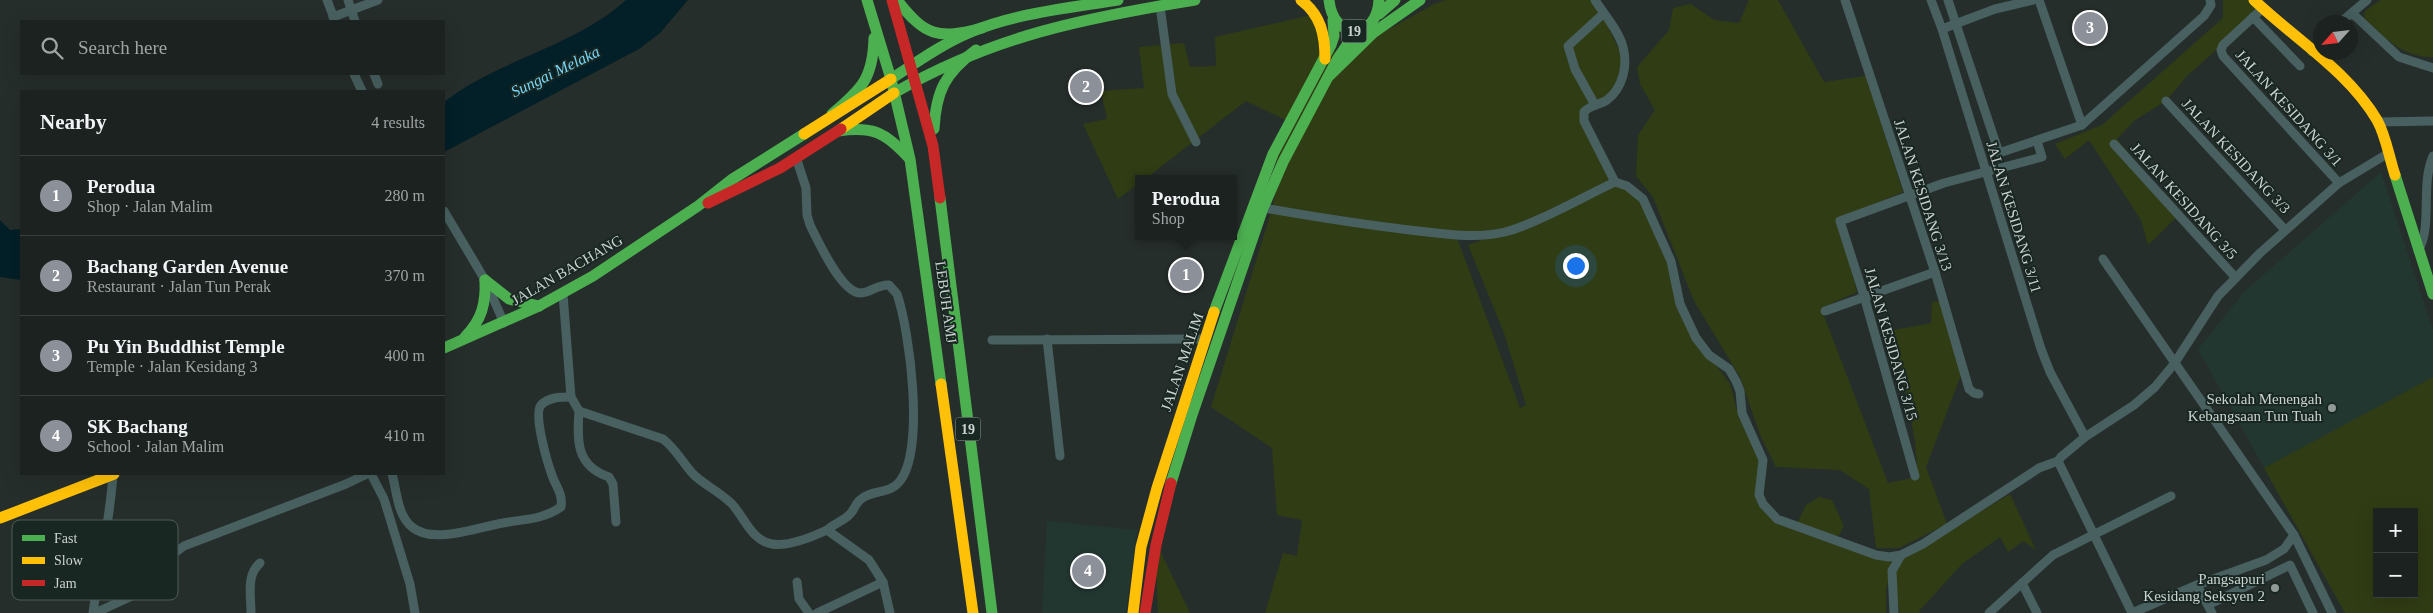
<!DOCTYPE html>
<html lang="en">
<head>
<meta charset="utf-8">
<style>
  body { margin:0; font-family:"Times New Roman",serif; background:#252a29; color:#f1f3f6 }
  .controls { position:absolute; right:15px; bottom:15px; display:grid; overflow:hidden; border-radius:0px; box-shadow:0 5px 20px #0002 }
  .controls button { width:45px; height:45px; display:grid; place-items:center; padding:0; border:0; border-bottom:1px solid #3a3f3e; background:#1c2220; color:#f1f3f6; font:25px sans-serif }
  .compass { position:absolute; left:2313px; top:15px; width:45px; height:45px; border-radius:50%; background:#1c2220; box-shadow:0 5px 20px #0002; rotate:243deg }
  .you { position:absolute; left:1575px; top:265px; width:18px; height:18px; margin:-12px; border:4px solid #fff; border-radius:50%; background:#1a73e8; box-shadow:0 0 0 8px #1a73e833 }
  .badge { display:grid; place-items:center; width:32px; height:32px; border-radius:50%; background:#8c9099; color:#fff; font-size:16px; font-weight:700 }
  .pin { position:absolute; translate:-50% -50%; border:2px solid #fff; box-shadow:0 1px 5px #0006 }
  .popup { position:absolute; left:1135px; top:175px; width:102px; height:65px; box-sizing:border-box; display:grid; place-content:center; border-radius:0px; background:#1c2220; filter:drop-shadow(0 1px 4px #0005); font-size:16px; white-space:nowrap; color:#a0a4a5 }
  .popup b { font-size:19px; color:#f1f3f6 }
  .popup::after { content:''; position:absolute; left:50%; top:100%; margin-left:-10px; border:10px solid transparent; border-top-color:#1c2220 }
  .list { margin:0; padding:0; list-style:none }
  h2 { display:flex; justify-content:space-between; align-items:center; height:65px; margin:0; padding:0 20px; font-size:21px }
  h2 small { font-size:16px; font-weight:400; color:#a0a4a5 }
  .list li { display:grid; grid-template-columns:32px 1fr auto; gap:15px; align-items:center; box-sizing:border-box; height:80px; padding:0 20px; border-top:1px solid #3a3f3e }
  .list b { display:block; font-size:19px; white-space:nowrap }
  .list p { margin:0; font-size:16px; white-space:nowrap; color:#a0a4a5 }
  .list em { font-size:16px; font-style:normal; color:#a0a4a5 }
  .icon { flex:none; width:28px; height:28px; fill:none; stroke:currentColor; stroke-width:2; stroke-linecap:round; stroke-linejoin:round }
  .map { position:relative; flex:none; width:2433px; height:613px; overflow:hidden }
  .search { position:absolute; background:#1c2220; box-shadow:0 5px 20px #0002; left:20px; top:20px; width:425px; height:55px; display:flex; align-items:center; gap:12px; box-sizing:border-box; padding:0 18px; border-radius:0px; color:#a0a4a5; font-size:19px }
  .panel { position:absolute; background:#1c2220; box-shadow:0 5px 20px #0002; left:20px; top:90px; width:425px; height:385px; border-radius:0px }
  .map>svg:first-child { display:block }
</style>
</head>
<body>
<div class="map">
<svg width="2433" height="613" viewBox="0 0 2433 613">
  <rect width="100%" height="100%" fill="#262e2b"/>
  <g fill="#233731" fill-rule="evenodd">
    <path d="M2381 172 2433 330V613H2345L2198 349 2245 291ZM2377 512H2414V594H2377Z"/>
    <path d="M1047 521 1137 530 1126 613H1042Z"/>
  </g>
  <g fill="#303c14" fill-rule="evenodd">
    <path d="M1446 0H1595L1625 62 1612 95 1595 105 1584 121 1615 182 1643 199 1671 261 1680 304 1716 365 1730 384 1739 418 1764 467 1759 495 1777 519 1796 526 1806 505 1819 497 1832 500 1844 526 1836 540 1898 562 2010 494 2036 550 2023 541 2008 552 2000 537 1962 564 1919 611 1920 613H1900L1891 573 1886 589V613H1265L1283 553 1297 556 1302 520 1277 515 1272 448 1211 407 1272 209 1281 169 1273 154 1290 122 1246 101 1145 179H1138V184L1118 199 1083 124 1107 119 1101 91 1144 88 1139 47 1184 43 1190 67 1216 66 1215 37 1316 14 1325 43 1341 56 1434 4ZM1502 233 1468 245 1504 333 1526 405 1520 408 1456 235Z"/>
    <path d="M1749 0H1778L1824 82 1866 76 1903 192 1838 219 1857 292 1821 308 1888 483 1918 477 1915 441 1894 330 1931 323 1932 302 1942 301 1961 375 1926 467 1947 524 1899 548H1876L1869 489 1840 470 1776 467 1761 437 1740 377 1694 301 1653 197 1636 176 1638 135 1655 110 1640 84 1637 67 1669 30 1673 8 1691 4 1714 20 1739 23Z"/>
    <path d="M2223 0H2254L2263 8 2187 76 2166 101 2135 120 2117 139 2179 215 2148 245 2141 220 2089 140 2065 159 2055 144 2102 125 2223 18Z"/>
    <path d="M2381 0H2433V57C2403 58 2384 37 2364 18L2365 11Z"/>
    <path d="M2433 377V613H2345L2264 468ZM2377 512H2414V594H2377Z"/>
    <path d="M1155 540 1190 613H1158Z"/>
  </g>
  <g fill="#031f27">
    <path d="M626 0H688L660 33 639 49 444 152V102C499 59 574 47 626 0Z"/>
    <path d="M0 220 10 230 21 229V280L0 277Z"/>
  </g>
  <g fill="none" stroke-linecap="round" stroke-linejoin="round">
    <g stroke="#486060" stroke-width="9">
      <path d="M327 0 335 21"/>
      <path d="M348 0 355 21"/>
      <path d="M1595 0C1604 14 1619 31 1623 47 1628 65 1623 88 1607 100 1600 105 1590 105 1584 112V121L1615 182 1627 186 1643 199 1671 261 1680 304 1696 338 1709 355 1729 369 1736 381 1740 391 1742 413 1763 460 1759 495 1763 504 1777 519 1876 555 1889 557 1901 555 1923 544 2039 468 2058 461 2061 457 2085 437 2134 405 2155 387 2174 364 2218 296 2260 253 2339 183 2387 154"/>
      <path d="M1845 0 1935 272 1969 389 1974 393 1979 394"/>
      <path d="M1931 0 1942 29 2041 349 2050 372 2085 437"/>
      <path d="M1948 0 1999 153 2082 125 2204 16 2211 5 2210 0"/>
      <path d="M2039 0 2082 125"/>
      <path d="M1160 6 1172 94 1196 142"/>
      <path d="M2263 8 2223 45 2221 50 2223 56 2339 183"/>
      <path d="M2352 13 2399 57 2433 68"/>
      <path d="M333 17 378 0"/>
      <path d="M2253 17 2300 66"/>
      <path d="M2341 22 2367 0"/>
      <path d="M1942 29 1995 9 2033 0"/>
      <path d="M2312 52 2320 43"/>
      <path d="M354 74 362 91"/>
      <path d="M374 74 378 84"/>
      <path d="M2166 101 2285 230"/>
      <path d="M1595 105 1575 69 1568 46 1603 14"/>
      <path d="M2378 122 2433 121"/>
      <path d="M2114 144 2235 277"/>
      <path d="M796 157 806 188 807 215 810 225C818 241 841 292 860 293 870 293 878 284 889 285L897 294C910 332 925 449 900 481 890 495 871 489 860 500 855 504 854 511 849 515 843 521 834 524 827 530"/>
      <path d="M1264 208C1315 217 1366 225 1418 231 1446 234 1476 239 1505 232 1538 223 1583 197 1615 182"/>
      <path d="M444 211 485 280 504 323"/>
      <path d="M2418 251C2433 227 2420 185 2433 156"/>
      <path d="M2103 259 2294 535 2332 613"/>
      <path d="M563 294 571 397 579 411 663 439C676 449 682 462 693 474 703 484 720 492 732 504 744 517 752 541 772 544 789 547 812 537 827 530L869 560 883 582 817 613"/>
      <path d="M1825 311 1935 272"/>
      <path d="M1047 339 1060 456"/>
      <path d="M992 340 1204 339"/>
      <path d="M579 411C577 441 576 466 609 477L613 484 616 522"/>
      <path d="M2058 461 2132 613"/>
      <path d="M371 474 384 499 410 584 415 613"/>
      <path d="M392 474C397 491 397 515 412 527 433 545 479 527 503 523 524 519 542 520 561 507 563 495 557 488 553 478 548 465 533 415 541 405 549 397 560 397 571 397"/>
      <path d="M1915 476 1864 296 1840 221 1944 183 2042 157 2037 141"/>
      <path d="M797 582 799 599 809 613"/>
      <path d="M883 582 890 613"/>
      <path d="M2022 583 2037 613"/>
      <path d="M2197 585 2212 613"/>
      <path d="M2208 605 2290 565 2313 613"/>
      <path d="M93 613C99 567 110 521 113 474"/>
      <path d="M95 613 132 596 172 555 184 546 346 484 367 474"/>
      <path d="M251 613C251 595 246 575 260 563"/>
      <path d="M1894 613 1892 571 1901 555"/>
      <path d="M1989 613 2053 555 2171 496"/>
      <path d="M2132 613 2197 585 2266 560 2284 549 2294 535"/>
    </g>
    <g stroke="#4caf50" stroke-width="11">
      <path d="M867 0 891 79 910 159 941 384"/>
      <path d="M897 0C925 36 938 40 982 28"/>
      <path d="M1329 0C1333 41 1377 41 1379 0"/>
      <path d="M1379 14 1395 0"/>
      <path d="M1330 75 1373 33 1420 0"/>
      <path d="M891 79C917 62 942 44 971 32 1017 13 1069 8 1118 0"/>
      <path d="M894 93C993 36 1084 18 1195 0"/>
      <path d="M832 114C862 89 873 78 874 38"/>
      <path d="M934 129C936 91 945 73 976 50"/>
      <path d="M838 131C873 126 885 132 909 158"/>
      <path d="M2395 175 2433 294"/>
      <path d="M940 198 992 613"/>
      <path d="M485 280 509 299 539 306"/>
      <path d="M1214 312 1273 154 1331 45 1334 36 1333 20"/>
      <path d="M465 337C482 320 486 303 485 280"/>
      <path d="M444 348 539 306 593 276 698 206 731 180 804 134"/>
      <path d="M1171 483 1192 415 1263 208 1283 162 1338 58 1349 42 1362 30"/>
    </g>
    <g stroke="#ffc107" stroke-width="11">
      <path d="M1301 0C1321 15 1325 35 1325 59"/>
      <path d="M2254 0C2295 39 2348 71 2377 120 2386 136 2389 157 2395 175"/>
      <path d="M841 129 894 93"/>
      <path d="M804 134 891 79"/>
      <path d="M941 384 973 613"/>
      <path d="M0 518 114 474"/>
      <path d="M1133 613 1141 547 1157 488 1214 312"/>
    </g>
    <g stroke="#c62828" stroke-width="11">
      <path d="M892 0 933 146 940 198"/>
      <path d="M708 203 780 168 841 129"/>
      <path d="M1145 613 1156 545 1171 483"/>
    </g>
  </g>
  <g fill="#919996" stroke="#192723" stroke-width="2">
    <circle cx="2332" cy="408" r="5"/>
    <circle cx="2275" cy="588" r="5"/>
  </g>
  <g text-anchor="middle" stroke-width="4" stroke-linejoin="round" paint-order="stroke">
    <g fill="#192723" stroke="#969f9c" stroke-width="1">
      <rect x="1341.5" y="19.5" width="25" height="23" rx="4"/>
      <rect x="955.5" y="417.5" width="25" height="23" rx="4"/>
    </g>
    <g font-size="14" font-weight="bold" fill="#cbd3d0">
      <text x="1354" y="36">19</text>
      <text x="968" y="434">19</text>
    </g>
    <g font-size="15" fill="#cbd3d0" stroke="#192723">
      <text transform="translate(2289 108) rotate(48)" y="5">JALAN KESIDANG 3/1</text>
      <text transform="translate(2236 156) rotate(47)" y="5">JALAN KESIDANG 3/3</text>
      <text transform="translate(1923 195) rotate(72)" y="5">JALAN KESIDANG 3/13</text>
      <text transform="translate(2184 201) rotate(48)" y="5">JALAN KESIDANG 3/5</text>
      <text transform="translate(2014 217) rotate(73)" y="5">JALAN KESIDANG 3/11</text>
      <text transform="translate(567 270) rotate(-30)" y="5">JALAN BACHANG</text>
      <text transform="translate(946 302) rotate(82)" y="5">LEBUH AMJ</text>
      <text transform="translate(1891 344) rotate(74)" y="5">JALAN KESIDANG 3/15</text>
      <text transform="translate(1182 362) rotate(-71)" y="5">JALAN MALIM</text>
    </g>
    <g font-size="15" fill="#cbd3d0" stroke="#192723" text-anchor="end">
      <text x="2322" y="404">Sekolah Menengah<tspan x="2322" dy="17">Kebangsaan Tun Tuah</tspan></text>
      <text x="2265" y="584">Pangsapuri<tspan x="2265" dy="17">Kesidang Seksyen 2</tspan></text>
    </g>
    <g font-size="16" font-style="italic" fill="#76d7fa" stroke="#192723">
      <text transform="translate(555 71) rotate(-26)" y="6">Sungai Melaka</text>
    </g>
  </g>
  <rect x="12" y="520" width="166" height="80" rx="8" fill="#192723" stroke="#4e5b57" stroke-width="1"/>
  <rect x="22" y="535" width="23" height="6" fill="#4caf50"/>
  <rect x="22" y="557" width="23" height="7" fill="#ffc107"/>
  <rect x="22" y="580" width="23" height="6" fill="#c62828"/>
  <g font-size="14" fill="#cbd3d0">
    <text x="54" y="543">Fast</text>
    <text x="54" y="565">Slow</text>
    <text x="54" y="588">Jam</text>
  </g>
</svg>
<div class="controls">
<button>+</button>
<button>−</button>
</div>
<svg class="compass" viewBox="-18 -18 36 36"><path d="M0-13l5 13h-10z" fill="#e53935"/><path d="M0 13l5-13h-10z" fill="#a0a4a5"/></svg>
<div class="you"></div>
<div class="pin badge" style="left:1186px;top:275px">1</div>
<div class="popup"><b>Perodua</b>Shop</div>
<div class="pin badge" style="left:1086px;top:87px">2</div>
<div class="pin badge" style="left:2090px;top:28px">3</div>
<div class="pin badge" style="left:1088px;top:571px">4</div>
<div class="search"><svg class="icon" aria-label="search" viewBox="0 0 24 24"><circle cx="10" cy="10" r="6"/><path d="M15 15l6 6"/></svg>Search here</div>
<section class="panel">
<h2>Nearby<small>4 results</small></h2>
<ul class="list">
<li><span class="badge">1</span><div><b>Perodua</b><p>Shop · Jalan Malim</p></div><em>280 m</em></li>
<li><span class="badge">2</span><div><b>Bachang Garden Avenue</b><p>Restaurant · Jalan Tun Perak</p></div><em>370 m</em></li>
<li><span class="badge">3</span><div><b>Pu Yin Buddhist Temple</b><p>Temple · Jalan Kesidang 3</p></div><em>400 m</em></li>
<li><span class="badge">4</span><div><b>SK Bachang</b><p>School · Jalan Malim</p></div><em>410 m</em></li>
</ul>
</section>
</div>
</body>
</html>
